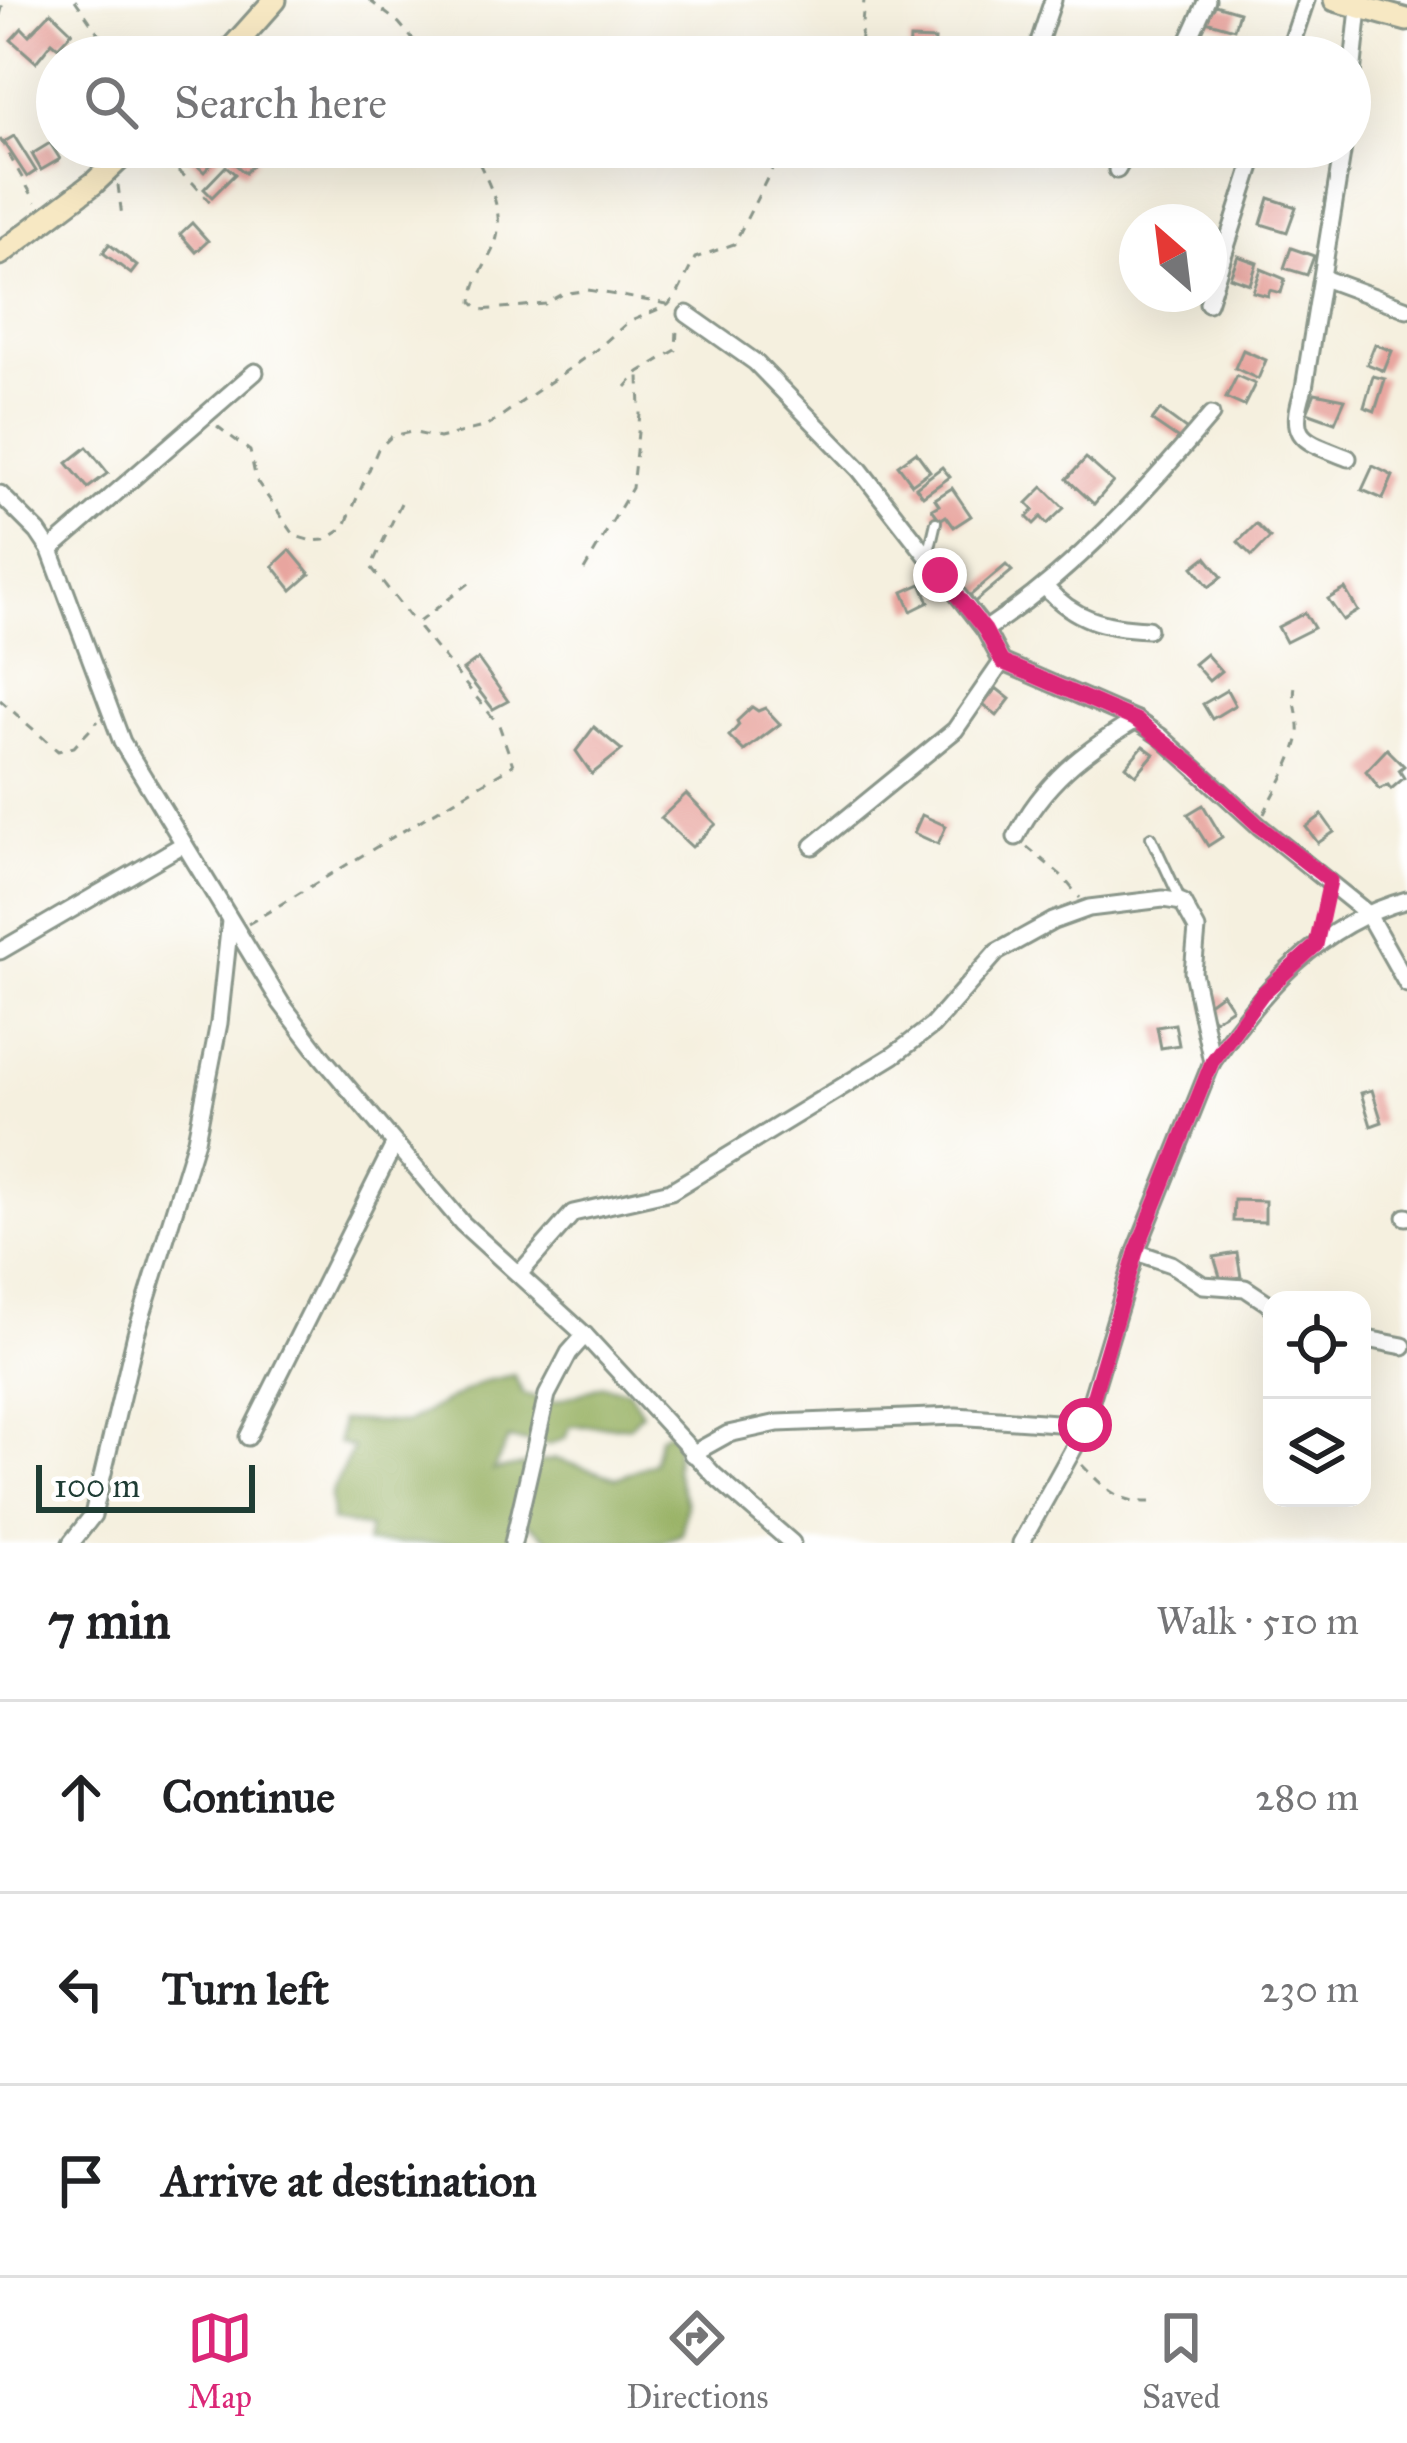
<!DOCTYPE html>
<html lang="en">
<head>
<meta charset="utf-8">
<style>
  body { margin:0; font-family:"IM FELL Great Primer",serif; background:#f6f6f6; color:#202124 }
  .controls { position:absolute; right:36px; bottom:36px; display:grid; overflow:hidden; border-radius:24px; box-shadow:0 12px 48px #0002 }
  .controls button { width:108px; height:108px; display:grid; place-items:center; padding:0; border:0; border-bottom:3px solid #e0e0e0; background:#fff; color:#202124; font:60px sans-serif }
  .compass { position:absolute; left:1119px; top:204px; width:108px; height:108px; border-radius:50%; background:#fff; box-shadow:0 12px 48px #0002; rotate:332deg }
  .scale { position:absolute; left:36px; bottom:30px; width:219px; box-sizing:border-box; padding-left:12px; border:6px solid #1f3d34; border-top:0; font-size:33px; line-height:42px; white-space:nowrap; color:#1f3d34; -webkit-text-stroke:9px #fff; paint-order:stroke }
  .stop { position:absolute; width:36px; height:36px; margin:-27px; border:9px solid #db2777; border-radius:50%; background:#fff }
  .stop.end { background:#db2777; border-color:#fff; box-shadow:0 3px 12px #0008 }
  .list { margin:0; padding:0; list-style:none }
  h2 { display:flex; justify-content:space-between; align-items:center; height:156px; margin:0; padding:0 48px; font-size:51px }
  h2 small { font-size:39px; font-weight:400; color:#757577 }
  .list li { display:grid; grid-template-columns:78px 1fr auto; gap:36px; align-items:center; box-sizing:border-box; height:192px; padding:0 48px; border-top:3px solid #e0e0e0 }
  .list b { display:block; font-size:45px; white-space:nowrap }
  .list em { font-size:39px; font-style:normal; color:#757577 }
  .icon { flex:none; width:66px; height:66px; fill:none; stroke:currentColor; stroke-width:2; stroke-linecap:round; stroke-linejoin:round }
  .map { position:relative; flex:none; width:1407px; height:1543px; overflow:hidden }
  .search { position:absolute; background:#fff; box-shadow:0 12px 48px #0002; left:36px; right:36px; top:36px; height:132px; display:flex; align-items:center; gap:30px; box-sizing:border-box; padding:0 42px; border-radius:66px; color:#757577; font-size:45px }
  .sheet { height:732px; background:#fff }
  nav { display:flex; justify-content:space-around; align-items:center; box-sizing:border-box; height:168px; border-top:3px solid #e0e0e0; background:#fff; font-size:33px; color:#757577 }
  nav a { display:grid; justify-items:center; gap:6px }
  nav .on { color:#db2777 }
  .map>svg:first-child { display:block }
</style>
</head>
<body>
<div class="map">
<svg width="1407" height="1543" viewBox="0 0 1407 1543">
  <rect width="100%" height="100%" fill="#fff"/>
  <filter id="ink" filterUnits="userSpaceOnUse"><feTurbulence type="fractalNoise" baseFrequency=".00833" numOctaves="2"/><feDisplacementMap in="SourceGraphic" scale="24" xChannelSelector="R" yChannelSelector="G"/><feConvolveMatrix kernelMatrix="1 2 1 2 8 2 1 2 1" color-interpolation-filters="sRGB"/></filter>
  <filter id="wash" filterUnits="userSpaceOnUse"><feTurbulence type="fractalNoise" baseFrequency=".004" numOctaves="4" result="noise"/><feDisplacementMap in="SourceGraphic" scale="48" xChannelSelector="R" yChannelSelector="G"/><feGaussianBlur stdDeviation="2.7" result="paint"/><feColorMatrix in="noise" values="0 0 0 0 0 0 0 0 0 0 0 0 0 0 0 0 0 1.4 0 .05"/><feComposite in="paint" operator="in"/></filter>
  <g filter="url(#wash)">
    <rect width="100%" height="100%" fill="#f5f0df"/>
    <path fill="#96b062" stroke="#5a764b" stroke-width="3" d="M514 1375 523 1394 554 1402 603 1385 628 1390 642 1412 630 1426H570L565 1438 549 1445 508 1439 493 1471 556 1459 617 1478 654 1463 659 1437 668 1431 677 1438 675 1469 686 1503 682 1534 661 1543H554L518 1516 516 1543H366L369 1528 332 1521 331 1493 353 1448 338 1443 341 1420 405 1423 485 1381Z"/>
    <g id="blocks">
      <g fill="#e8a59f">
        <path d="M1215 5 1239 12 1234 29 1202 20 1206 6 1214 8Z"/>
        <path d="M51 12 72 32 58 47 52 42 36 62 11 40 22 28 29 35Z"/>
        <path d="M910 39 935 40 934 55 909 54Z"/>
        <path d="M14 136 36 171 27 177 4 142Z"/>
        <path d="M50 143 60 159 41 170 32 154Z"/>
        <path d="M197 147H211L220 155 204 172 188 157Z"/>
        <path d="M238 147 257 160 245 173 228 158Z"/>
        <path d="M226 166 235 174 212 197 204 189Z"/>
        <path d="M1269 198 1296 207 1287 232 1261 224Z"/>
        <path d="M192 223 208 241 196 252 180 234Z"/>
        <path d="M109 244 137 266 131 274 103 253Z"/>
        <path d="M1291 248 1314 256 1307 275 1284 268Z"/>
        <path d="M1238 256 1257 263 1250 284 1230 277Z"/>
        <path d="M1261 269 1285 279 1281 293 1270 290 1268 296 1253 292Z"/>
        <path d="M1375 344 1392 351 1384 371 1367 364Z"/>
        <path d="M1243 350 1266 360 1258 379 1235 368Z"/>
        <path d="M1237 376 1255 384 1244 406 1226 398Z"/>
        <path d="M1373 376 1385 379 1375 411 1364 407Z"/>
        <path d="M1315 393 1345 399 1335 422 1307 412Z"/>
        <path d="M1160 410 1190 432 1183 442 1152 421Z"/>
        <path d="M87 447 108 473 88 488 67 463Z"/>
        <path d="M916 452 930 471 912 484 898 465Z"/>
        <path d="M1086 458 1113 482 1094 504 1067 479Z"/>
        <path d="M1373 466 1393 476 1383 499 1362 490Z"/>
        <path d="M942 467 950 477 923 496 916 487Z"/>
        <path d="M1043 487 1064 508 1047 524 1041 517 1034 524 1027 517 1034 510 1027 503Z"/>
        <path d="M952 488 971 516 954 527 946 516 940 520 932 509 939 505 935 499Z"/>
        <path d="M1256 524 1270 538 1252 556 1238 542Z"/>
        <path d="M290 550 310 574 292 590 273 566Z"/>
        <path d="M1206 557 1222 577 1209 587 1193 567Z"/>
        <path d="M1006 565 1012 571 971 605 966 599Z"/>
        <path d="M921 584 929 602 911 611 903 592Z"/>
        <path d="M1345 589 1358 611 1343 620 1328 599Z"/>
        <path d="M1305 613 1314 628 1286 642 1278 627Z"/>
        <path d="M1206 654 1221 671 1209 681 1194 664Z"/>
        <path d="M478 659 508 701 493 709 463 670Z"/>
        <path d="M996 688 1010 699 997 716 983 705Z"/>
        <path d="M1227 690 1235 705 1212 719 1203 704Z"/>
        <path d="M752 707 758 711 765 708 780 724 744 751 729 736 739 725 737 721Z"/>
        <path d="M594 727 622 750 592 774 576 751Z"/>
        <path d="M1143 746 1154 754 1136 775 1126 766Z"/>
        <path d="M1387 749 1404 766 1399 770 1404 778 1391 789 1388 785 1380 789 1366 771Z"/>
        <path d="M686 794 716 824 692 847 661 818Z"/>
        <path d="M1203 805 1222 837 1208 846 1188 814Z"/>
        <path d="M922 815 946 826 938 844 914 833Z"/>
        <path d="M1322 815 1334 832 1318 843 1306 827Z"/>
        <path d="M1222 993 1232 1008 1214 1020 1204 1006Z"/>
        <path d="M1175 1024 1179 1045 1161 1048 1157 1027Z"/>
        <path d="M1372 1090 1382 1122 1371 1126 1361 1093Z"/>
        <path d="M1234 1200 1265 1201V1222L1233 1221Z"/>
        <path d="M1237 1253 1241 1277 1221 1280 1214 1257Z"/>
      </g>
    </g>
  </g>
  <g filter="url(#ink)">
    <use href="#blocks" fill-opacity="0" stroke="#8a968a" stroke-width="3"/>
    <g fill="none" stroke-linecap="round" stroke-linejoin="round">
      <g stroke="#8a968a" stroke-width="14">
        <g id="lane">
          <path d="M928 556 936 522"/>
          <path d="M1151 837 1181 901"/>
        </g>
      </g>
      <g stroke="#8a968a" stroke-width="21">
        <g id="street">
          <path d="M1034 57 1053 0"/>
          <path d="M1181 57 1207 0"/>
          <path d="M1287 57 1306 0"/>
          <path d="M1350 94 1359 8"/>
          <path d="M1343 147 1304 388C1287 440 1303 440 1348 458"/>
          <path d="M1117 170 1130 147"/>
          <path d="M1323 278 1407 309"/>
          <path d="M1208 303 1258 147"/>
          <path d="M687 314 755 362 860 470 985 630 1002 662 1136 720 1161 737 1259 826 1367 913 1407 984"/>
          <path d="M0 494 38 532 50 550 122 742 281 1003 322 1057 462 1223 585 1335 715 1476 792 1543"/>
          <path d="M50 550 255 372"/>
          <path d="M1045 587C1075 620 1104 627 1148 629"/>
          <path d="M985 630C1074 571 1142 496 1211 415"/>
          <path d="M1016 837C1042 783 1086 750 1136 720"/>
          <path d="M813 846 955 730 1002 662"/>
          <path d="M0 951 182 845"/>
          <path d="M1212 1062C1263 990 1318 924 1407 900"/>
          <path d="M1406 1217H1407"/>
          <path d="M1136 1252 1171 1264 1203 1285 1245 1288 1272 1306"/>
          <path d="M520 1273 573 1213 671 1191 894 1055 932 1026 997 952 1053 921 1089 908 1163 899 1182 902 1197 929 1193 972 1212 1062 1136 1252 1080 1437 1021 1543"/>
          <path d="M1362 1338 1403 1346"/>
          <path d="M248 1437 394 1145"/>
          <path d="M692 1454 728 1434 778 1423 956 1416 1085 1425"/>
          <path d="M71 1543 93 1515 136 1334 196 1140 219 1023 230 921"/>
          <path d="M513 1543 547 1395 569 1353 585 1335"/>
        </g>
      </g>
      <g stroke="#8a968a" stroke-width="27">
        <g id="secondary">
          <path d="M1335 0 1407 20"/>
          <path d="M224 57 275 0"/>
          <path d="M0 254 94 183 132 147"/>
        </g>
      </g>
      <g stroke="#8a968a" stroke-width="3" stroke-dasharray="9 9" stroke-linecap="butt">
        <path d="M75 0 115 57"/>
        <path d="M369 0 399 23 428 57"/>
        <path d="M0 15 4 0"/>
        <path d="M855 57 860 47 864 0"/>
        <path d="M0 139 36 202"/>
        <path d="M471 147C486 178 509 214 493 249 484 269 474 279 472 302L481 310 545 304 563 294 588 290 667 304"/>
        <path d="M150 148 193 183 212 205"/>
        <path d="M118 185 122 217"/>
        <path d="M626 387 639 372 676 350 677 329"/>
        <path d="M217 426 250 451 256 480 295 536 312 541 325 540 344 528 378 449 392 436 411 432 439 438 487 426 596 350 627 323 668 305 677 295 695 258 734 244 783 147"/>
        <path d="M401 503 371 567 415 623"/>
        <path d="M584 570 632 488 640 414 639 374"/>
        <path d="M0 700 58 751 74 747 98 721"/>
        <path d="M1264 814C1275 790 1292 765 1298 740 1303 719 1290 703 1296 681"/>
        <path d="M1027 847 1062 876 1080 898"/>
        <path d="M1322 921 1326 901"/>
        <path d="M248 924 513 765 499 725 416 624 472 581"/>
        <path d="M1082 1465C1104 1487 1117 1503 1150 1502"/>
      </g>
      <use href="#lane" stroke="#fff" stroke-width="8"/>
      <use href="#street" stroke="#fff" stroke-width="15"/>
      <use href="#secondary" stroke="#f7e8c3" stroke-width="21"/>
    </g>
  </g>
  <g fill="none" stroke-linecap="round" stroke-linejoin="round" filter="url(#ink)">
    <path stroke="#db2777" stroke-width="15" d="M940 575 985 630 1002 662 1136 720 1197 768 1259 826 1330 881 1316 945 1262 994 1212 1062 1136 1252 1085 1425"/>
  </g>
</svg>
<div class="controls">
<button><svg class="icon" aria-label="locate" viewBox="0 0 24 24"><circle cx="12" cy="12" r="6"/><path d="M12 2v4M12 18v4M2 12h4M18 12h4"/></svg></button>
<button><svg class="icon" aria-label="layers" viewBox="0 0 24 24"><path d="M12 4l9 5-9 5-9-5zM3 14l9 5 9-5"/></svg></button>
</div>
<svg class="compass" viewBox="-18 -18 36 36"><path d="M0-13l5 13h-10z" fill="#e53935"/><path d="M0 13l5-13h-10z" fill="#757577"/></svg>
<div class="scale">100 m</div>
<div class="stop" style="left:1085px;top:1425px"></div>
<div class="stop end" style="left:940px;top:575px"></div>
<div class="search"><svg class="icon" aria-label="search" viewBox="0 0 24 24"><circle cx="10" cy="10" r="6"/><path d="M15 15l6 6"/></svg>Search here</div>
</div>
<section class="sheet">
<h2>7 min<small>Walk · 510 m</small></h2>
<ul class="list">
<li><svg class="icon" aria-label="ahead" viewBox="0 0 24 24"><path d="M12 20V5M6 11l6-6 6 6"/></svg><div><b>Continue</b></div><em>280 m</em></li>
<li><svg class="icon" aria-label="left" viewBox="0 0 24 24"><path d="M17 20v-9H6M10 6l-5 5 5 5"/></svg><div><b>Turn left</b></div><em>230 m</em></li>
<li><svg class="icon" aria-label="arrive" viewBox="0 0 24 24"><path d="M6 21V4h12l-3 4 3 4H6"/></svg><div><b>Arrive at destination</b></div></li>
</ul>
</section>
<nav>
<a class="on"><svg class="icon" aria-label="map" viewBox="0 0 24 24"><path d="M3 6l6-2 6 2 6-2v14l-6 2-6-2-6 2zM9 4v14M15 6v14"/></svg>Map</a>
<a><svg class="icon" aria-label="directions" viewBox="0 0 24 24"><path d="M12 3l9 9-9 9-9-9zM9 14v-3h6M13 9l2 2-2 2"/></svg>Directions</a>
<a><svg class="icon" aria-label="saved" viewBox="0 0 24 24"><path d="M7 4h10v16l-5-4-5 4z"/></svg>Saved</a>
</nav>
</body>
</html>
